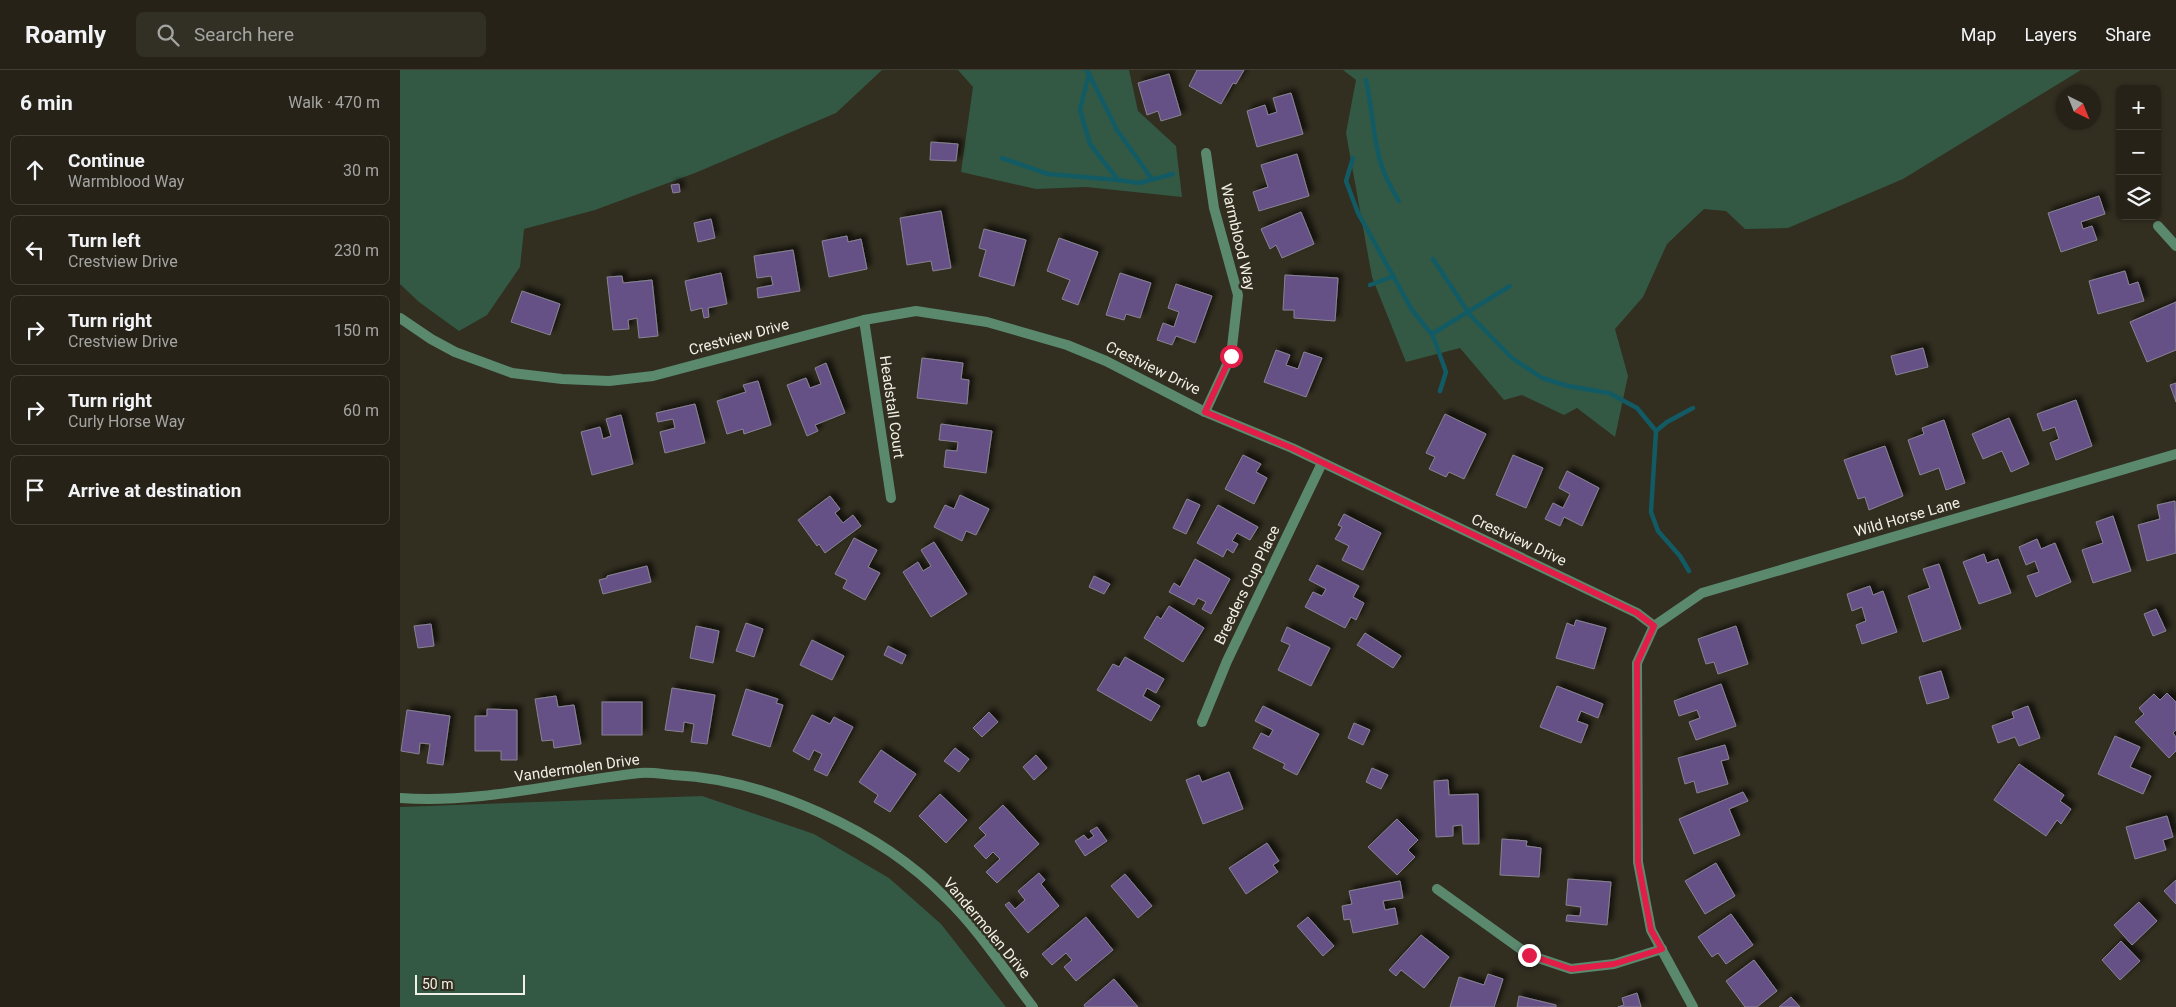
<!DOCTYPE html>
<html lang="en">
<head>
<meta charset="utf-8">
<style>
  body { margin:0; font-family:Roboto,sans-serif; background:#322f25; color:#f1f3f6 }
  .controls { position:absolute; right:15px; top:15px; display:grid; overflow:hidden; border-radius:8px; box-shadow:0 1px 4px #0004 }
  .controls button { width:45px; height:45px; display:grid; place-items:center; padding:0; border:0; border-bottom:1px solid #423f37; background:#262218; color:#f1f3f6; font:25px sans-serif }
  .compass { position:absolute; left:1656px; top:15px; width:45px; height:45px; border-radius:50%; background:#262218; box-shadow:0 1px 4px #0004; rotate:137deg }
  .scale { position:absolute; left:15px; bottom:12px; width:110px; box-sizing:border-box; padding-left:5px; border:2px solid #f2f0e6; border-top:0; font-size:14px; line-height:18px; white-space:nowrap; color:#f2f0e6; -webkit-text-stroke:4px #322e20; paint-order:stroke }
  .stop { position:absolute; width:15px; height:15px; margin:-11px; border:4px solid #e11d48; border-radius:50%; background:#fff }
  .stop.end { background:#e11d48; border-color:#fff; box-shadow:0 1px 5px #0008 }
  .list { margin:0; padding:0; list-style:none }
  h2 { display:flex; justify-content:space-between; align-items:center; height:65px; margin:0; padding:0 20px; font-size:21px }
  h2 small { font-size:16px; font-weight:400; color:#a4a4a2 }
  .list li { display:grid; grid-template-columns:32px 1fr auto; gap:15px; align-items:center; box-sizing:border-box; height:70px; margin:0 10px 10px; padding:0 10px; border:1px solid #423f37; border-radius:8px }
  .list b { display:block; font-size:19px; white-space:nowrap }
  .list p { margin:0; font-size:16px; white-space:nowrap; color:#a4a4a2 }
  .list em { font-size:16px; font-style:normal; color:#a4a4a2 }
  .icon { flex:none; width:28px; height:28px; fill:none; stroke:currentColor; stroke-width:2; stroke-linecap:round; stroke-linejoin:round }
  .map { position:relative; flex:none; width:1776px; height:937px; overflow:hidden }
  header { display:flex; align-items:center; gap:30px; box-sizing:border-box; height:70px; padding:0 25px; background:#262218; border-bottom:1px solid #423f37 }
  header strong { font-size:24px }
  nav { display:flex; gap:28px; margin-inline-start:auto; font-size:18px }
  .search { width:350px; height:45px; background:#322f25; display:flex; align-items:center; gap:12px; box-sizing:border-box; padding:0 18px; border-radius:8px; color:#a4a4a2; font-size:19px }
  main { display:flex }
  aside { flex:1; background:#262218 }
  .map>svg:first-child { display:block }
</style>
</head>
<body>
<header>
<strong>Roamly</strong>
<div class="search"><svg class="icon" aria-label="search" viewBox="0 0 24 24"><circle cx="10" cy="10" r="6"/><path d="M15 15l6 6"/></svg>Search here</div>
<nav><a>Map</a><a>Layers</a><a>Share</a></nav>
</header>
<main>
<aside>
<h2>6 min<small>Walk · 470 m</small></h2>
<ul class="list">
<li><svg class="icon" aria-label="ahead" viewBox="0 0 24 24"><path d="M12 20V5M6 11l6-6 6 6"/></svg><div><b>Continue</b><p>Warmblood Way</p></div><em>30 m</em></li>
<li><svg class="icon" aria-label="left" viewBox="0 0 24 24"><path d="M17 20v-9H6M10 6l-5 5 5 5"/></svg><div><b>Turn left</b><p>Crestview Drive</p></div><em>230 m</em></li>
<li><svg class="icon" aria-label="right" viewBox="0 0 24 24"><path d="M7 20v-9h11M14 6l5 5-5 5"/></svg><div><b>Turn right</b><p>Crestview Drive</p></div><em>150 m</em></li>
<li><svg class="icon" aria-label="right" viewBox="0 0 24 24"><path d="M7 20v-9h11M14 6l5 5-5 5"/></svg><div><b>Turn right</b><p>Curly Horse Way</p></div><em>60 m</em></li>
<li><svg class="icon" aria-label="arrive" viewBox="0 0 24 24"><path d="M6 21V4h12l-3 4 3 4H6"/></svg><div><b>Arrive at destination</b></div></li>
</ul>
</aside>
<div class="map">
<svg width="1776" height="937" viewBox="0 0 1776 937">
  <defs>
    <filter id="shadow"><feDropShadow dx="4.5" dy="-4.5" stdDeviation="2.5" flood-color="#0009"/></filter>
  </defs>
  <rect width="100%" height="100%" fill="#322e20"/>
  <g fill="#335944">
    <path d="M0 0H482L436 43 295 103 195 140 124 159 120 197 87 245 59 261 19 232 0 214Z"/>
    <path d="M558 0H729L738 41 776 76 782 127 686 117 636 119 561 102 573 17Z"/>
    <path d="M943 0H1681L1503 109 1388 158 1345 159 1326 141 1304 139 1267 174 1243 227 1215 259 1228 306 1215 367 1177 338 1164 345 1122 325 1104 330 1060 278 1006 292 972 207 946 63 956 10Z"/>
    <path d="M302 726 414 764 489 808 541 854 606 937H0V737Z"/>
  </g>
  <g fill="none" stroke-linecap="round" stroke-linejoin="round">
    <g stroke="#125b64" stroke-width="4.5">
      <path d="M686 0 689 4 680 40 690 74 718 110 739 113 773 104"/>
      <path d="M689 4 717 60 752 109"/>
      <path d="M966 10C976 56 971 89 999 131"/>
      <path d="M602 88 648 104 718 110"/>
      <path d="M953 88 946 111 958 143 1012 240 1033 266 1046 302 1040 321"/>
      <path d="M1033 189 1070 245 1112 288 1142 308 1168 316 1209 323 1237 338 1256 361 1251 442 1258 461 1280 486 1289 501"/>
      <path d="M970 215 994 206"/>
      <path d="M1032 264 1110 216"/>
      <path d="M1256 361 1267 352 1293 338"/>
    </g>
  </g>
  <g fill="#655185" stroke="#888393" filter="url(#shadow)">
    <path d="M797 0H844L836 14 833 13 821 34 789 16Z"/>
    <path d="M769 4 781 45 761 51 758 41 747 45 738 13Z"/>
    <path d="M891 23 903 64 857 77 847 41 865 35 868 45 877 42 873 28Z"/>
    <path d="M531 72 558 74 556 91 530 90Z"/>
    <path d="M897 84 909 126 859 141 853 122 868 117 861 95Z"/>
    <path d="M279 114 280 122 273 123 271 115Z"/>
    <path d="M1699 126 1705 144 1681 152 1683 159 1692 156 1697 170 1661 182 1648 143Z"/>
    <path d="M541 141 551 198 533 201 531 191 507 195 500 148Z"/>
    <path d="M901 142 914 174 882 188 876 175 870 179 861 159Z"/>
    <path d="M311 149 315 168 298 172 294 153Z"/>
    <path d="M584 159 626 170 614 216 579 206 586 180 579 178Z"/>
    <path d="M447 166 448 172 461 169 467 199 429 207 422 171Z"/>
    <path d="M659 168 698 182 678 235 662 229 670 210 647 201Z"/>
    <path d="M393 180 400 221 358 228 357 218 373 215 371 206 357 208 354 186Z"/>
    <path d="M1725 201 1729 215 1738 212 1744 231 1698 244 1689 211Z"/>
    <path d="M321 203 327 234 308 238 309 247 304 248 302 238 291 241 285 211Z"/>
    <path d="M720 203 751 213 740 248 726 244 724 250 706 245Z"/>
    <path d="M885 205 938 208 935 251 894 248V240H883Z"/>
    <path d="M222 206 223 213 252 210 258 266 239 268 237 248 228 250 229 259 213 260 207 207Z"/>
    <path d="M776 214 812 226 795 273 776 266 772 275 757 270 763 253 774 257 779 242 768 238Z"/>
    <path d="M122 221 160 234 150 265 111 252Z"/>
    <path d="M1776 232V280L1747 292 1730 252Z"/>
    <path d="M1523 278 1528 297 1496 305 1491 286Z"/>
    <path d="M876 280 890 285 886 295 898 299 904 282 922 288 906 327 864 312Z"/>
    <path d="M522 288 563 293 561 309 569 310 567 334 517 328Z"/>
    <path d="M426 293 445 343 415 355 418 361 407 366 387 315 406 308 410 318 421 314 415 298Z"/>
    <path d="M358 311 371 355 344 364 343 359 327 364 317 331 346 322 343 315Z"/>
    <path d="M1776 313V332L1770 315Z"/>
    <path d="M1676 330 1692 376 1656 390 1650 373 1659 369 1655 357 1643 361 1637 344Z"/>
    <path d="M295 334 305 373 265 383 260 362 275 358 273 349 258 352 256 343Z"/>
    <path d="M1045 344 1086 364 1064 409 1049 402 1046 407 1029 399 1035 387 1026 383Z"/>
    <path d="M221 345 233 394 192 405 181 362 200 357 203 369 211 366 206 349Z"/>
    <path d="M1609 348 1629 394 1611 402 1602 381 1583 389 1572 364Z"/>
    <path d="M1544 350 1565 413 1546 420 1539 398 1520 405 1508 370 1524 364 1522 358Z"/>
    <path d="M541 354 592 361 586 403 544 397 546 380 557 381 558 372 539 370Z"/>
    <path d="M1485 376 1503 426 1469 440 1465 427 1458 429 1444 390Z"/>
    <path d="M843 385 861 394 856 402 867 408 854 434 825 419Z"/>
    <path d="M1113 385 1143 398 1126 438 1096 425Z"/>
    <path d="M1167 401 1199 418 1182 456 1164 447 1160 456 1145 449 1153 433 1163 438 1170 424 1159 418Z"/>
    <path d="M560 425 589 439 576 465 566 461 562 471 534 457 545 435 554 439Z"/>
    <path d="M430 426 440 439 435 443 443 453 453 445 461 456 425 483 419 474 417 476 398 450Z"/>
    <path d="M787 429 800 435 786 464 773 458Z"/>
    <path d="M1775 431 1776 483 1747 491 1738 455 1760 449 1757 435Z"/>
    <path d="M818 435 858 457 850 470 837 463 832 471 838 474 833 483 827 479 823 487 797 473Z"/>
    <path d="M944 444 981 463 963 500 942 490 949 476 935 469 942 457 938 455Z"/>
    <path d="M1713 446 1731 501 1693 513 1682 480 1703 473 1696 452Z"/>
    <path d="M454 468 477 480 468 497 480 503 465 530 443 518 447 510 435 504Z"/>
    <path d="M1637 469 1641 479 1655 473 1671 512 1636 527 1627 506 1639 502 1635 491 1626 495 1619 477Z"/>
    <path d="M534 472 567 524 531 547 503 502 518 492 523 501 531 496 521 480Z"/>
    <path d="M1584 484 1587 493 1598 489 1611 523 1579 534 1563 492Z"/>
    <path d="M795 489 830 509 811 544 802 539 806 532 798 528 794 535 769 522 774 513 780 517Z"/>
    <path d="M1539 494 1561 559 1523 572 1508 526 1530 518 1523 499Z"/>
    <path d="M917 495 959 516 953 527 964 533 956 550 951 547 945 558 905 537 913 522 922 526 926 519 909 510Z"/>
    <path d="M247 496 251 512 203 524 199 510 207 508V506Z"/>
    <path d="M694 506 710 514 704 524 689 517Z"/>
    <path d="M1470 516 1473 525 1483 521 1497 562 1462 574 1456 555 1466 551 1462 537 1452 541 1447 524Z"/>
    <path d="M769 536 804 558 783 592 744 568 757 546 761 549Z"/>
    <path d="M1756 539 1766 561 1753 566 1744 544Z"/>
    <path d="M1176 550 1206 558 1194 599 1156 588 1167 553 1174 556Z"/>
    <path d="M346 553 363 559 354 587 336 581Z"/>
    <path d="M31 554 34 576 18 578 14 556Z"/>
    <path d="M296 556 319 561 313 593 290 588Z"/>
    <path d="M1336 556 1348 594 1318 604 1314 592 1306 594 1298 569Z"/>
    <path d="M887 557 930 578 911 616 878 600 890 575 881 571Z"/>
    <path d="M965 563 1001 586 993 598 957 575Z"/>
    <path d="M412 570 444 586 432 610 400 595Z"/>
    <path d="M488 576 506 585 502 594 484 585Z"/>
    <path d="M725 587 764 609 756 623 747 618 743 626 760 636 751 651 697 620 713 594 719 597Z"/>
    <path d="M1541 601 1549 628 1527 634 1519 607Z"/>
    <path d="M1321 614 1336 656 1296 670 1289 652 1300 648 1297 640 1279 646 1274 631Z"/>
    <path d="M1157 616 1203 634 1198 648 1181 641 1177 651 1188 655 1181 673 1140 657Z"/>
    <path d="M272 618 315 625 307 674 291 672 294 654 284 652 283 662 265 660Z"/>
    <path d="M346 619 378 629 376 633 383 635 370 677 332 665Z"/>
    <path d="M1767 623 1776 632V660L1773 663 1776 667V681L1769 688 1735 652 1744 644 1739 638 1754 624 1760 630Z"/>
    <path d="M156 626 158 637 174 635 181 674 154 678 153 670 142 671 135 629Z"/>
    <rect x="202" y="632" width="40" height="33"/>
    <path d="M863 636 919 664 897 705 883 698 885 694 853 678 861 663 869 667 873 660 855 651Z"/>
    <path d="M1628 636 1640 668 1619 676 1615 667 1598 673 1592 656 1614 648 1612 642Z"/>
    <path d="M87 639 117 640V690H101V681H75V646H87Z"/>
    <path d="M7 640 50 646 43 695 27 693 30 674 20 673 19 684 1 681Z"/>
    <path d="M589 642 598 652 582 667 573 658Z"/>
    <path d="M412 645 430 654 434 647 453 657 427 706 414 700 422 684 414 680 409 690 393 681Z"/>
    <path d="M954 653 970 660 963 675 948 668Z"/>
    <path d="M1715 666 1740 677 1730 697 1751 706 1743 724 1698 704Z"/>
    <path d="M1325 675 1329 689 1321 691 1328 714 1297 723 1294 711 1285 714 1278 688Z"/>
    <path d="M555 678 569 689 559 702 544 691Z"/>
    <path d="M481 680 516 704 490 742 474 732 478 725 459 712Z"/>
    <path d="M636 685 647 698 634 710 623 697Z"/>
    <path d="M1619 694 1664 725 1660 731 1671 739 1661 754 1657 750 1646 766 1594 730Z"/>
    <path d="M972 698 988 705 981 719 966 712Z"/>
    <path d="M829 702 843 739 803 754 786 710 799 705 802 712Z"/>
    <path d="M1048 710 1049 725 1078 724 1079 774H1063L1062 755 1053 756V766L1036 767 1034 711Z"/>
    <path d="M1343 722 1348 731 1329 739 1340 765 1294 784 1279 749Z"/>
    <path d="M540 724 567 750 546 773 519 746Z"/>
    <path d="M603 735 639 774 597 813 586 802 600 789 593 782 586 789 574 776 586 765 579 758Z"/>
    <path d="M1767 746 1773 767 1763 770 1766 780 1735 789 1726 757Z"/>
    <path d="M997 749 1018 770 1008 780 1015 787 997 805 968 777Z"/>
    <path d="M697 757 707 771 685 786 675 771 684 765 688 770 694 766 690 761Z"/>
    <path d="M1102 769 1127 771 1126 776 1141 778 1139 807 1100 805Z"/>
    <path d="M867 773 879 791 873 795 878 802 846 824 829 798Z"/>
    <path d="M1316 793 1335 826 1305 844 1285 811Z"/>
    <path d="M639 803 645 810 641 814 659 836 628 863 605 835 609 832 615 839 625 830 618 821Z"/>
    <path d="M725 804 752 836 738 848 711 816Z"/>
    <path d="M1168 809 1211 812 1207 855 1166 851 1167 845 1180 846 1181 837 1166 835Z"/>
    <path d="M1776 810V834L1764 821Z"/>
    <path d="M1000 811 1003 828 983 831 985 840 995 838 998 854 953 863 950 849 944 850 942 836 952 834 949 821Z"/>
    <path d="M1739 832 1757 851 1732 875 1714 855Z"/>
    <path d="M1331 844 1353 875 1326 894 1318 883 1312 887 1298 867Z"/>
    <path d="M686 847 713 880 676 911 664 897 672 890 666 883 652 895 642 884Z"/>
    <path d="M908 847 934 876 923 886 897 856Z"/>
    <path d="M1021 865 1049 887 1024 918 1001 900 996 906 989 900Z"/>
    <path d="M1721 871 1740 891 1720 910 1702 890Z"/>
    <path d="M1354 890 1377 921 1357 937H1345L1326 911Z"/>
    <path d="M1088 904 1103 909 1094 937H1050L1059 907 1084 915Z"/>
    <path d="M714 909 738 937H685L684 935Z"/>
    <path d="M1237 923 1241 937H1218L1224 935 1222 928Z"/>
    <path d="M1119 926 1156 935V937H1117Z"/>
    <path d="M1391 927 1400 937H1379Z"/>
  </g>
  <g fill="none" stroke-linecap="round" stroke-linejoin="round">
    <g stroke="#5a896e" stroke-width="10">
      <path d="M1758 156 1776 176"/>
      <path d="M0 248 31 269 55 282 112 303 162 309 209 311 253 306 464 250 516 241 587 252 667 275 706 291 805 342 892 378 1237 543 1254 556 1237 593 1238 792 1251 860 1293 937"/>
      <path d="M464 250 491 428"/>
      <path d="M805 342 831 286 838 225 814 138 806 83"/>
      <path d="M1254 556 1302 523 1776 384"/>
      <path d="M802 652 827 591 922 393"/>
      <path d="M0 728C81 734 159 712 240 703 251 702 262 704 273 705 367 709 481 761 546 828 579 860 605 901 633 937"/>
      <path d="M1037 819 1129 885 1171 899 1214 894 1262 879"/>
    </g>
  </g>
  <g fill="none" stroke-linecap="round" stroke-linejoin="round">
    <path stroke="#e11d48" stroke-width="6" d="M831 286 805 342 892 378 1237 543 1254 556 1237 593 1238 792 1251 860 1262 879 1214 894 1171 899 1129 885"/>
  </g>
  <g text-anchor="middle" stroke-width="5" stroke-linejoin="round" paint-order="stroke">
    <g font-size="15" fill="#f2f0e6" stroke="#322e20">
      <text transform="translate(838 167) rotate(77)" y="5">Warmblood Way</text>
      <text transform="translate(339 267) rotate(-15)" y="5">Crestview Drive</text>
      <text transform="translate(753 298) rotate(26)" y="5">Crestview Drive</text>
      <text transform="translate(492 337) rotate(82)" y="5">Headstall Court</text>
      <text transform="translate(1507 447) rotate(-16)" y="5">Wild Horse Lane</text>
      <text transform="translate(1119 470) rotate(25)" y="5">Crestview Drive</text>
      <text transform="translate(847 515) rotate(-64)" y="5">Breeders Cup Place</text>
      <text transform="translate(177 698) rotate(-8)" y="5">Vandermolen Drive</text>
      <text transform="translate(587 858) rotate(50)" y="5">Vandermolen Drive</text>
    </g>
  </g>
</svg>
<div class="controls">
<button>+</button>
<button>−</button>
<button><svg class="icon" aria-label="layers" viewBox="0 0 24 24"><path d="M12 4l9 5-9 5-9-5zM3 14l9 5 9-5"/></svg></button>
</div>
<svg class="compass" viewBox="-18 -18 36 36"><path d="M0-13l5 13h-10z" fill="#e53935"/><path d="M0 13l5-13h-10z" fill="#a4a4a2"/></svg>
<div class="scale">50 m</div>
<div class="stop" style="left:831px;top:286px"></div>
<div class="stop end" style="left:1129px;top:885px"></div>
</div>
</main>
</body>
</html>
